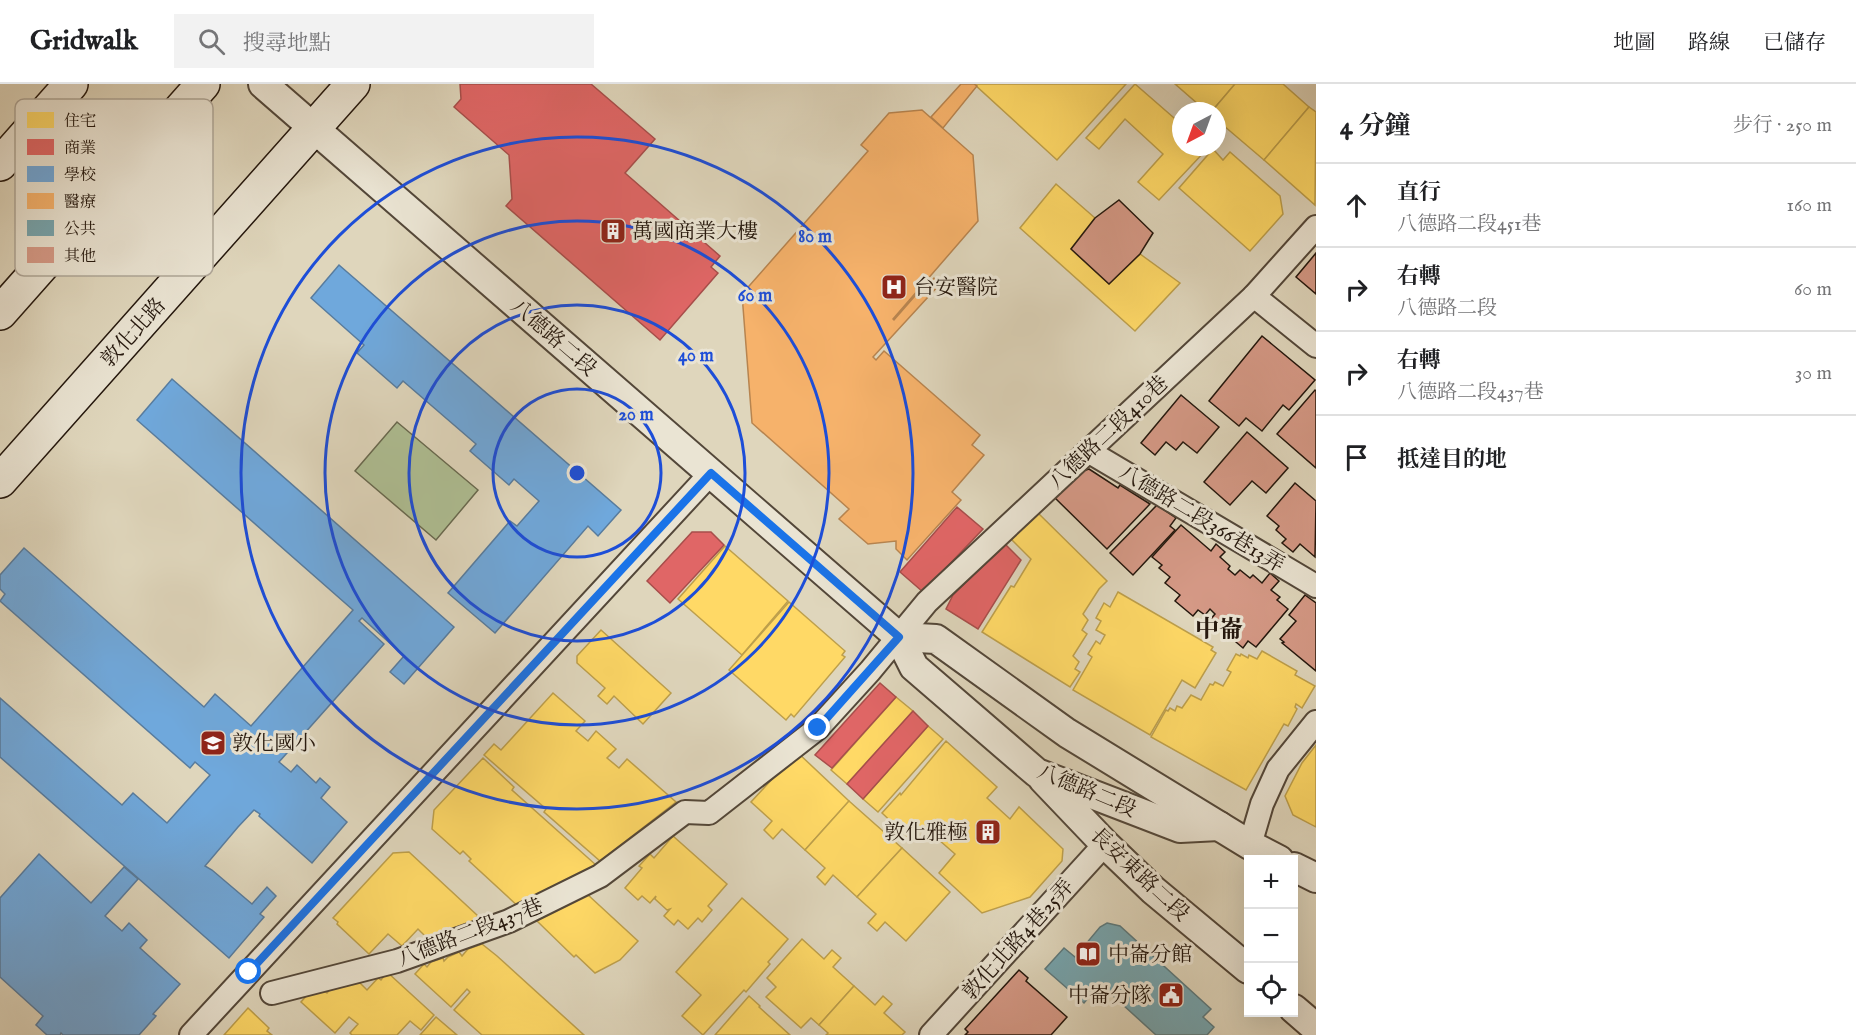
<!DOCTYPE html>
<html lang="zh-TW">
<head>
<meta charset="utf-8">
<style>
  body { margin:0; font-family:"IM FELL English","Noto Serif TC",serif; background:#f2f2f2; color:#202124 }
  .controls { position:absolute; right:18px; bottom:18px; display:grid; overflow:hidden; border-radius:0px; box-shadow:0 6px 24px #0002 }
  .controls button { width:54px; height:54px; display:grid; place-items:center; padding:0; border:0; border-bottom:2px solid #e0e0e0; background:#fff; color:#202124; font:30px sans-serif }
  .compass { position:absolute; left:1172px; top:18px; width:54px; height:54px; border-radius:50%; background:#fff; box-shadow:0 6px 24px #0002; rotate:221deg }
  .stop { position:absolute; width:18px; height:18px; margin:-14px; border:4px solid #1a73e8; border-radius:50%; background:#fff }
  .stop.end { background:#1a73e8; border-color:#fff; box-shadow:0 2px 6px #0008 }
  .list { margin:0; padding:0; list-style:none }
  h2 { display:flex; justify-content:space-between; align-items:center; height:78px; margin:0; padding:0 24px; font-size:26px }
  h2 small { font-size:20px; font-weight:400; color:#757577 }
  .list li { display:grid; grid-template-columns:39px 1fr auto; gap:18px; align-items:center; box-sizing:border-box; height:84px; padding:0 24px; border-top:2px solid #e0e0e0 }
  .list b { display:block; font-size:22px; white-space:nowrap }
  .list p { margin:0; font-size:20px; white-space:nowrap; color:#757577 }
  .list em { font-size:20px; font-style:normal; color:#757577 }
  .icon { flex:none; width:33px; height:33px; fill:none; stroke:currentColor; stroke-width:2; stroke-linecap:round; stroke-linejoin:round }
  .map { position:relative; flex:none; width:1316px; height:951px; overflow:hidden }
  header { display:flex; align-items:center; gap:36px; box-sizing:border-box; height:84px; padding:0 30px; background:#fff; border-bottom:2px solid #e0e0e0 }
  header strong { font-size:28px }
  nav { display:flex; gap:33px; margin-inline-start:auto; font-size:21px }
  .search { width:420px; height:54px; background:#f2f2f2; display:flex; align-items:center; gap:15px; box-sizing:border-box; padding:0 21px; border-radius:0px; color:#757577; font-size:22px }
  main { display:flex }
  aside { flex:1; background:#fff }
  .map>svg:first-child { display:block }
</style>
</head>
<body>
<header>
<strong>Gridwalk</strong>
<div class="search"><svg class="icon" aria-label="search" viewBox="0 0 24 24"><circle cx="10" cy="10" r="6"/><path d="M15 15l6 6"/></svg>搜尋地點</div>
<nav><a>地圖</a><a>路線</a><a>已儲存</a></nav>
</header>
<main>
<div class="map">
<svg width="1316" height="951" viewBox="0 0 1316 951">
  <rect width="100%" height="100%" fill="#dfd6bc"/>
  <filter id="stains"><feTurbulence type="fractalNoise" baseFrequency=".00333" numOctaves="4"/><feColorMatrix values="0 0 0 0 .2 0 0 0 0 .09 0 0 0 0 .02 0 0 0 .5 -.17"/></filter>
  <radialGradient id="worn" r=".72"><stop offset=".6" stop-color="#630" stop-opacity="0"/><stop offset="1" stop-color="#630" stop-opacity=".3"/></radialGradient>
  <path fill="#aebe93" stroke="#696a50" stroke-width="1.5" d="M397 338 478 406 436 456 355 387Z"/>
  <g fill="#ffd966" stroke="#bd9f4b" stroke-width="1.5">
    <path d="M974 0H1126L1057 76Z"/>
    <path d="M1135 0 1181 40V63L1208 64 1159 116 1138 98 1163 70 1125 35 1099 65 1086 54Z"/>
    <path d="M1175 0H1235L1212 27H1206Z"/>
    <path d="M1235 0H1283L1309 23 1264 76 1217 36V27H1212Z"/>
    <path d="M1309 23 1316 28 1315 121 1264 76Z"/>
    <path d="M1213 65 1223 76 1230 68 1280 112 1283 130 1250 167 1179 104Z"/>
    <path d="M1056 100 1095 134 1071 165 1109 200 1140 170 1180 199 1135 247 1020 144Z"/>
    <path d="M1037 428 1107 497 1099 505 1083 530 1088 536 1082 546 1087 550 1073 572 1079 578 1075 585 1080 588 1070 603 982 548 1011 502 1014 503 1031 475 1010 454Z"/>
    <path d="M725 462 788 517 742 571 678 515Z"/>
    <path d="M1118 508 1213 563 1211 566 1216 569 1195 604 1182 596 1150 651 1073 606 1092 573 1088 570 1096 557 1100 560 1105 551 1096 546 1101 537 1096 534 1104 519 1110 523Z"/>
    <path d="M789 518 845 567 842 571 845 573 794 633 791 630 786 636 729 586Z"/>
    <path d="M601 546 671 609 643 640 614 612 607 620 598 612 605 604 577 579V572Z"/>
    <path d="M1262 567 1297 587 1295 591 1315 602 1302 624 1296 620 1295 623 1297 625 1288 642 1284 640 1246 706 1151 653 1166 626 1168 627 1170 624 1175 627 1177 622 1182 624 1191 611 1201 616 1210 600 1213 601 1215 598 1223 602 1231 588 1227 586 1236 570 1240 572 1241 570 1248 574 1249 571 1257 575Z"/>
    <path d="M553 609 585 637 576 647 588 657 596 647 616 665 607 674 619 684 627 675 676 718 600 777 544 728 546 725 484 671 494 660 501 666Z"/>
    <path d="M896 613 913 627 847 700 831 686Z"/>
    <path d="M928 642 943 655 878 728 863 715Z"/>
    <path d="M946 657 997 703 987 714 1010 735 1019 723 1063 765 1062 777 1030 813 982 829 939 789 955 770 923 742 910 755 882 729 900 709 901 711Z"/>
    <path d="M1316 661V743L1293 731 1285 712 1302 679Z"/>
    <path d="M797 668 849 717 805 766 782 745 773 755 764 746 772 737 751 718Z"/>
    <path d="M483 674 514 703 512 706 596 781 521 825 469 777 471 775 463 767 460 770 432 745 434 726Z"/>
    <path d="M849 717 902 764 857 813 833 791 825 801 817 793 825 784 805 766Z"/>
    <path d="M673 752 727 800 708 822 712 826 702 838 698 834 688 845 678 836 674 841 664 832 670 825 667 826 655 815 656 812 650 819 642 812 638 816 625 804 642 784 639 782 650 770 654 774Z"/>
    <path d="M902 764 950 808 906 857 885 838 877 847 868 839 876 830 857 813Z"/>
    <path d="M409 768 478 832 471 839 428 855 418 845 402 862 388 850 369 870 337 840 338 838 333 834 393 769Z"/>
    <path d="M587 810 638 857 620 876 595 889 576 871 574 873 537 837 546 827Z"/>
    <path d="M742 814 788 855 768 878 770 880 746 908 744 906 703 951 682 932 701 911 676 888Z"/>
    <path d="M802 855 824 875 832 866 841 874 833 883 854 902 819 941 811 934 801 944 766 913 776 903 767 894Z"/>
    <path d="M482 860 497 872 584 951H482L454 926 470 908 467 905 451 923 415 890 424 880 427 883 431 878 443 874 444 877 448 873 459 868 462 872 468 865Z"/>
    <path d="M387 888 434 931 421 946 410 937 397 951H352L350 949 358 940 349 933 335 949 301 918 308 910 323 906 327 909 333 902 353 900 357 896 367 906 378 894 381 896Z"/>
    <path d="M854 902 875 921 883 912 892 920 884 929 905 948 902 951H826L828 949 819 941Z"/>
    <path d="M749 912 760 922 759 923 790 951H715Z"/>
    <path d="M248 924 269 944 267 947 272 951H224Z"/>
    <path d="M436 933 457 951H420Z"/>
  </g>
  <g fill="#e06666" stroke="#a84e4b" stroke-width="1.5">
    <path d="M460 0H591L655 55 625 89 720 172 711 183 718 189 660 256 506 122 512 115 509 71 454 23 461 15Z"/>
    <path d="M957 423 983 445 923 508 900 488Z"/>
    <path d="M692 448H711L724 461 670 519 647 497Z"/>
    <path d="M1005 460 1021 476 978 545 946 525 953 511Z"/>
    <path d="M880 599 896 613 832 684 815 671Z"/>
    <path d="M913 627 928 642 863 715 847 700Z"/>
  </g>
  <g fill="#6fa8dc" stroke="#587c9e" stroke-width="1.5">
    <path d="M339 181 621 426 598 452 588 442 495 549 448 509 510 437 517 442 539 417 514 395 509 401 470 367 476 360 403 297 397 304 357 269 364 261 311 214Z"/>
    <path d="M172 295 454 543 404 600 390 588 404 572 362 534 359 537 384 560 279 678 291 688 297 681 316 699 320 694 330 703 321 714 347 738 312 779 259 732 260 730 254 726 238 743 205 782 212 786 252 820 267 803 276 812 260 830 264 833 229 874 0 673V614L122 721 133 709 167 739 210 691 195 678 190 684 0 517 5 510 0 505V491L24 464 204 623 215 610 251 642 353 526 137 336Z"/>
    <path d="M39 770 91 819 124 783 138 795 105 832 122 847 129 839 147 856 140 864 180 900 153 930 156 932 139 951H63L61 949 60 951H47L36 941 43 932 0 893V814Z"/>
  </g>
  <g fill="#f6b26b" stroke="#b7844f" stroke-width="1.5">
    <path d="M961 0H974L977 2 943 44 931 33Z"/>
    <path d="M922 26 973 71 978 137 893 235 894 236 928 197 930 199 934 194 940 200 873 273 876 276 884 267 980 351 972 361 984 371 952 408 961 416 907 476 896 465V457L868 460 839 435 849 425 752 339 742 210 868 67 861 61 889 29Z"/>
  </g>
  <path fill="#76a5af" stroke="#5d7a7e" stroke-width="1.5" d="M1107 839 1120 842 1211 925 1203 933 1214 943 1207 951H1156L1100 900 1084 919 1045 885 1064 864 1075 873 1100 843Z"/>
  <g fill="#d59986" stroke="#24170d" stroke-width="1.5">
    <path d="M1119 116 1153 149 1140 170 1109 200 1071 165 1095 134Z"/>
    <path d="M1316 169V210L1296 193Z"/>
    <path d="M1262 252 1315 296 1289 326 1283 321 1262 347 1246 334 1239 342 1209 317Z"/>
    <path d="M1315 306 1316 307V384L1277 350Z"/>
    <path d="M1181 311 1219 343 1197 369 1183 358 1176 366 1166 358 1155 371 1141 359Z"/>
    <path d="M1247 348 1288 384 1266 409 1252 397 1230 421 1204 398Z"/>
    <path d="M1089 385 1118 404 1120 401 1150 420 1107 465 1053 412 1074 390Z"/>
    <path d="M1295 399 1316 417 1315 473 1300 460 1293 468 1282 459 1286 455 1276 446 1279 442 1267 432Z"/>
    <path d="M1157 421 1176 434 1170 442 1175 446 1133 491 1110 469Z"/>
    <path d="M1181 441 1211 467 1216 460 1225 468 1220 473 1230 482 1228 485 1235 491 1240 486 1250 494 1253 491 1262 499 1270 489 1279 497 1271 506 1280 513 1277 516 1288 525 1256 563 1248 557 1243 564 1210 536 1215 530 1210 525 1205 531 1198 526 1193 532 1175 517 1180 511 1165 499 1170 493 1159 484 1162 481 1152 473Z"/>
    <path d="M1305 511 1316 519V587L1282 559 1284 558 1280 555 1296 537 1289 531Z"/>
    <path d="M1019 886 1028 894 1026 897 1067 933 1051 951H965L968 948 965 945Z"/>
  </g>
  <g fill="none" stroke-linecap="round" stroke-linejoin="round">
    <g stroke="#534739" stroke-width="26">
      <g id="minor">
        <path d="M1254 212 1316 262"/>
        <path d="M1088 367 1316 502"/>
        <path d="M1250 761 1262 720 1278 685 1316 638"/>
        <path d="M272 909 397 877 509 837 600 792 685 728 709 729 818 644 870 587 927 518 1254 212 1316 143"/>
        <path d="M191 951 711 389"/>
        <path d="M931 951 1105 760"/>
      </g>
    </g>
    <g stroke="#534739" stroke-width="32">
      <g id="tertiary">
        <path d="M263 0 899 553 914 583 1037 689 1180 744 1219 742"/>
        <path d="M899 553 936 555 1067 649 1250 761 1279 776"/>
        <path d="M1043 695 1105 760 1153 806 1248 885"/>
        <path d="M1294 783 1316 794"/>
        <path d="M1294 925 1316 944"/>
      </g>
    </g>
    <g stroke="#24170d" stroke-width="36">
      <g id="secondary">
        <path d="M0 80 71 0"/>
        <path d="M0 229 203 0"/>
        <path d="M0 397 353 0"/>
      </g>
    </g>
    <use href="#minor" stroke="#eae4d3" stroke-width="22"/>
    <use href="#tertiary" stroke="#eae4d3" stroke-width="28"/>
    <use href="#secondary" stroke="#eae4d3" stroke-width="33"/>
  </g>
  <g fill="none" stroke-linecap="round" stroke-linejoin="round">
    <path stroke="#1a73e8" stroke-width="8" d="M249 888 711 389 899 553 818 644"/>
  </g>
  <g fill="none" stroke="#1d4ed8" stroke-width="3">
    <circle cx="577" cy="389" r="84"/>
    <circle cx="577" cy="389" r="168"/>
    <circle cx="577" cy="389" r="252"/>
    <circle cx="577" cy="389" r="336"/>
  </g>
  <defs>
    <g id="building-square" transform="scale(1.35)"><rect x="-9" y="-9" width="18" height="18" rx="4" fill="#8f2418" stroke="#eae4d3"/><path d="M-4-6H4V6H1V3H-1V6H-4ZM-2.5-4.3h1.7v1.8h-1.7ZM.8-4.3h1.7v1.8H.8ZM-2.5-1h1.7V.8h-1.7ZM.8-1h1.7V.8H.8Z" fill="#fff"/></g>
    <g id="hospital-square" transform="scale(1.35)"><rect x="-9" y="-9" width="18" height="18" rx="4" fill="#8f2418" stroke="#eae4d3"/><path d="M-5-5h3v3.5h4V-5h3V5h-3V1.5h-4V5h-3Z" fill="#fff"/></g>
    <g id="school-square" transform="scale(1.35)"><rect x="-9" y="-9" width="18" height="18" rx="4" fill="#8f2418" stroke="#eae4d3"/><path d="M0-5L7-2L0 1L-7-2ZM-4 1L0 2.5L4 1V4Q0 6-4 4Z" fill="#fff"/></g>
    <g id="library-square" transform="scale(1.35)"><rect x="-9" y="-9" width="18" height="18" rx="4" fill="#8f2418" stroke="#eae4d3"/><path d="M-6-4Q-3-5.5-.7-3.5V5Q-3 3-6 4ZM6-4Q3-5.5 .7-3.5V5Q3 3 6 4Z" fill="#fff"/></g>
    <g id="civic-square" transform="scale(1.35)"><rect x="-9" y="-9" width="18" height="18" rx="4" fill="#8f2418" stroke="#eae4d3"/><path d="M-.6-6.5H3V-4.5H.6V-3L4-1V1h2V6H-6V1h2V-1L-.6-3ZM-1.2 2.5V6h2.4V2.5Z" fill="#fff"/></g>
  </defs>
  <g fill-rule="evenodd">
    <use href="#building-square" x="613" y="147"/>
    <use href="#hospital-square" x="894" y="203"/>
    <use href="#school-square" x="213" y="659"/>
    <use href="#building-square" x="988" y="748"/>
    <use href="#library-square" x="1088" y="870"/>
    <use href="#civic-square" x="1171" y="911"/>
  </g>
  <g text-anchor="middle" stroke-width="6" stroke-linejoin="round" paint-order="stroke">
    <g font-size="21" fill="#24170d" stroke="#eae4d3" text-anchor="start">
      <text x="632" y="154">萬國商業大樓</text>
      <text x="914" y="210">台安醫院</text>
      <text x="232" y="666">敦化國小</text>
      <text x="968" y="755" text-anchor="end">敦化雅極</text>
      <text x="1108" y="877">中崙分館</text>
      <text x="1152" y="918" text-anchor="end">中崙分隊</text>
    </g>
    <g font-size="21" fill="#24170d" stroke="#eae4d3">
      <text transform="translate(133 248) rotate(-48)" y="7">敦化北路</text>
      <text transform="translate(554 253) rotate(41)" y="7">八德路二段</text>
      <text transform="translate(1108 348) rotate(-43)" y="7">八德路二段410巷</text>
      <text transform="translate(1202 434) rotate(31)" y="7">八德路二段366巷13弄</text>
      <text transform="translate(1087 706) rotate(23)" y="7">八德路二段</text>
      <text transform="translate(1140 790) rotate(43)" y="7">長安東路二段</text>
      <text transform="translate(470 848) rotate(-21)" y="7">八德路二段437巷</text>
      <text transform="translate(1018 855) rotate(-48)" y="7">敦化北路4巷25弄</text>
    </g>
    <g font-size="24" font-weight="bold" fill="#24170d" stroke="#eae4d3">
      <text x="1219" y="553">中崙</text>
    </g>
  </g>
  <rect x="15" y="15" width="198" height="177" rx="9" fill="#eae4d3" stroke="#afa698" stroke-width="1.5"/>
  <rect x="27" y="28" width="27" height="16" fill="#ffd966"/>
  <rect x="27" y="55" width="27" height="16" fill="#e06666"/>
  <rect x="27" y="82" width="27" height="16" fill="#6fa8dc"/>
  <rect x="27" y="109" width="27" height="16" fill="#f6b26b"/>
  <rect x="27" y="136" width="27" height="16" fill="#76a5af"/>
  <rect x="27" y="163" width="27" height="16" fill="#d59986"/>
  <g font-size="16" fill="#24170d">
    <text x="64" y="42">住宅</text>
    <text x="64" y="69">商業</text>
    <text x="64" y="96">學校</text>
    <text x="64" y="123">醫療</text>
    <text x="64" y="150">公共</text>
    <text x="64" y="177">其他</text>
  </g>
  <circle cx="577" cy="389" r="9" fill="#1d4ed8" stroke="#eae4d3" stroke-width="3"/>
  <g font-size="18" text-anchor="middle" font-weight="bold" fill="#1d4ed8" stroke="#eae4d3" stroke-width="6" stroke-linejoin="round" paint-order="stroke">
    <text x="815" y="158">80 m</text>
    <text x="755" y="217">60 m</text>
    <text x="696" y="277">40 m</text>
    <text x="636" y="336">20 m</text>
  </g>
  <rect width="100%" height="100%" filter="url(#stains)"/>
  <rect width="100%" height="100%" fill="url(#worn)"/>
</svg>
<div class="controls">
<button>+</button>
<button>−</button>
<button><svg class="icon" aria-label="locate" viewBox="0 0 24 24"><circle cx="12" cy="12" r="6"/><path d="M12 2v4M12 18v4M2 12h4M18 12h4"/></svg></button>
</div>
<svg class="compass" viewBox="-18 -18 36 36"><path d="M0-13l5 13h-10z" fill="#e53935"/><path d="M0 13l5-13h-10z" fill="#757577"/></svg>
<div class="stop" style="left:249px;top:888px"></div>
<div class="stop end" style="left:818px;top:644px"></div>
</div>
<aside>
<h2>4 分鐘<small>步行 · 250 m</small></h2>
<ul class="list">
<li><svg class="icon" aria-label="ahead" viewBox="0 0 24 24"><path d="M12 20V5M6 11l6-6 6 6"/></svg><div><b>直行</b><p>八德路二段451巷</p></div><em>160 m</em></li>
<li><svg class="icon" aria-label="right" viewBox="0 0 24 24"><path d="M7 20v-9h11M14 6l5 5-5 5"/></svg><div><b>右轉</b><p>八德路二段</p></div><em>60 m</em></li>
<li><svg class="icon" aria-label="right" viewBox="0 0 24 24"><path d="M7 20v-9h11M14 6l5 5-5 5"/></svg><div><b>右轉</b><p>八德路二段437巷</p></div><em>30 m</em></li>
<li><svg class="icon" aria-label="arrive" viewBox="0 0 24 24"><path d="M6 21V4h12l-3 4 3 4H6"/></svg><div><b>抵達目的地</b></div></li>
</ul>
</aside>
</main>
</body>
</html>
